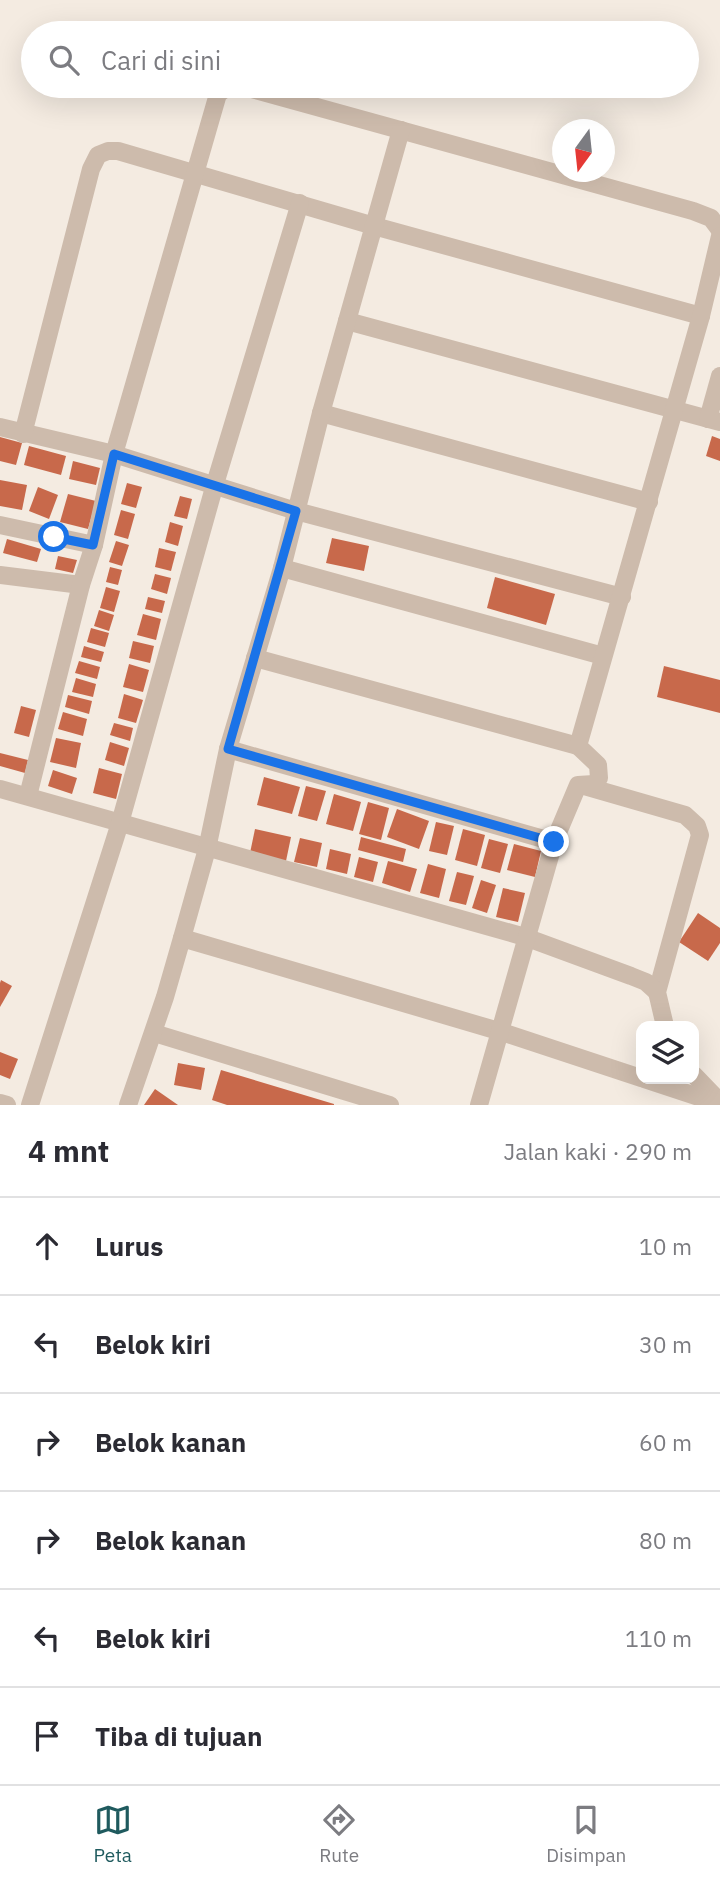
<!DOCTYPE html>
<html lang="id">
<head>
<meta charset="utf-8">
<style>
  body { margin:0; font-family:"IBM Plex Sans",sans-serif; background:#f2f2f3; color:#2b2b33 }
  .controls { position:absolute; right:21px; bottom:21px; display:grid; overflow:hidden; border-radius:14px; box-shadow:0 7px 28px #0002 }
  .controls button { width:63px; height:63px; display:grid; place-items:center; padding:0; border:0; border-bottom:2px solid #e1e1e2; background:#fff; color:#2b2b33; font:35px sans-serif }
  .compass { position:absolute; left:552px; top:119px; width:63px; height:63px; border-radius:50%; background:#fff; box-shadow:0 7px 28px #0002; rotate:195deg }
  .stop { position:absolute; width:21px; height:21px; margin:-16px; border:5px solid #1a73e8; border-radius:50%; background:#fff }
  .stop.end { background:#1a73e8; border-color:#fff; box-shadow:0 2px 7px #0008 }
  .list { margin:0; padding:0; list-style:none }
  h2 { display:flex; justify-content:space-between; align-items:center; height:91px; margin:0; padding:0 28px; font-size:30px }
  h2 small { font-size:23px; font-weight:400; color:#7c7c81 }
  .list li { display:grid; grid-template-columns:46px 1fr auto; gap:21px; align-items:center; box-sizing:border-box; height:98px; padding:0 28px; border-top:2px solid #e1e1e2 }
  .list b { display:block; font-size:26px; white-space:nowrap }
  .list em { font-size:23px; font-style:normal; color:#7c7c81 }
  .icon { flex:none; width:38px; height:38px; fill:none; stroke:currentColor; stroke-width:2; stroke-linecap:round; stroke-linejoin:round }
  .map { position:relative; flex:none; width:720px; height:1105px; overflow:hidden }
  .search { position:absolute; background:#fff; box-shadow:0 7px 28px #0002; left:21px; right:21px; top:21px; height:77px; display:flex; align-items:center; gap:18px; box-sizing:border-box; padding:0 24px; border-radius:38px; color:#7c7c81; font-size:26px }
  .sheet { height:679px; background:#fff }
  nav { display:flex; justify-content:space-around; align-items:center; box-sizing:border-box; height:98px; border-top:2px solid #e1e1e2; background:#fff; font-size:19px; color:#7c7c81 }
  nav a { display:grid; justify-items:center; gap:4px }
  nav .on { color:#1f5a5e }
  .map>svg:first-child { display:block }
</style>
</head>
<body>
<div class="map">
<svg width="720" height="1105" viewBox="0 0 720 1105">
  <rect width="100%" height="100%" fill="#f4ebe1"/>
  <g fill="#c8694b">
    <path d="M712 436 720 439V461L706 456Z"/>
    <path d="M0 437 22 443 16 465 0 461Z"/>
    <path d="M29 446 66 456 61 475 24 465Z"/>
    <path d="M73 461 100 468 96 485 69 479Z"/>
    <path d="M0 480 27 485 22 510 0 506Z"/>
    <path d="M127 483 142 487 136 508 121 504Z"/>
    <path d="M38 487 58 495 49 519 29 511Z"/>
    <path d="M68 494 96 501 88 529 60 522Z"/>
    <path d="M180 496 192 499 187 519 174 516Z"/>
    <path d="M121 510 135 514 128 539 114 535Z"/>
    <path d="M170 522 183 526 178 546 165 542Z"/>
    <path d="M332 538 369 546 364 571 326 563Z"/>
    <path d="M7 539 41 549 37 562 3 553Z"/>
    <path d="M116 541 129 545 122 566 109 562Z"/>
    <path d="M159 548 176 552 171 571 155 567Z"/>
    <path d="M58 556 77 560 73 573 55 569Z"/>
    <path d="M110 567 122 570 118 585 106 582Z"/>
    <path d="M155 574 171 578 167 594 151 589Z"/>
    <path d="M495 577 555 594 546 625 487 608Z"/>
    <path d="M106 587 120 591 114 612 100 608Z"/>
    <path d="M148 597 165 601 162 613 145 609Z"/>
    <path d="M99 610 114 615 109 631 94 626Z"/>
    <path d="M143 614 161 619 156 640 137 635Z"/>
    <path d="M91 628 109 633 105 647 87 642Z"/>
    <path d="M133 641 154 646 150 663 129 658Z"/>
    <path d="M84 646 104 652 101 662 81 657Z"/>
    <path d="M79 661 100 667 97 679 75 673Z"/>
    <path d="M129 664 149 670 143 692 123 687Z"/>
    <path d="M664 666 720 680V713L657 697Z"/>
    <path d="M76 678 96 684 93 697 72 692Z"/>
    <path d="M124 694 143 700 136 723 118 718Z"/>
    <path d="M68 695 92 701 89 714 65 707Z"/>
    <path d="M21 706 36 710 29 737 14 733Z"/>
    <path d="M63 712 87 719 83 736 58 729Z"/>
    <path d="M114 723 133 728 130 741 110 735Z"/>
    <path d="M56 738 81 743 76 768 50 762Z"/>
    <path d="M110 742 129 748 124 766 105 760Z"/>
    <path d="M0 753 28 760 25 773 0 766Z"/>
    <path d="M99 768 122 774 116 799 93 793Z"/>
    <path d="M53 770 77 778 72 794 48 786Z"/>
    <path d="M264 777 300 787 292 814 257 805Z"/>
    <path d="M306 786 326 791 317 821 298 816Z"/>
    <path d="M334 794 361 802 353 831 326 824Z"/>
    <path d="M368 802 389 808 381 840 359 834Z"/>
    <path d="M397 809 429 821 419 849 387 837Z"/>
    <path d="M436 822 454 826 447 855 429 851Z"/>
    <path d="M255 829 291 837 286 861 250 853Z"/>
    <path d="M463 829 485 835 477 866 455 860Z"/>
    <path d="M361 837 406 849 403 862 358 850Z"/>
    <path d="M300 838 322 843 317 867 294 862Z"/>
    <path d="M489 839 508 844 500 873 481 868Z"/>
    <path d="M514 844 541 851 535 877 507 870Z"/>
    <path d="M330 849 351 854 347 874 326 869Z"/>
    <path d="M359 857 378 862 373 882 354 877Z"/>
    <path d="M388 861 417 869 410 892 382 883Z"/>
    <path d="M428 864 446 869 439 898 420 893Z"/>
    <path d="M457 872 474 876 466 905 449 901Z"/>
    <path d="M481 880 496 885 487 913 472 908Z"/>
    <path d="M503 888 525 893 518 922 496 917Z"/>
    <path d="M698 913 720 928V943L708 961 679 942Z"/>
    <path d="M1 980 12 986 0 1007V983Z"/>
    <path d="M0 1052 18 1059 10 1079 0 1075Z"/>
    <path d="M178 1063 205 1068 201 1090 174 1085Z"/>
    <path d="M221 1070 334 1104V1105H227L212 1100Z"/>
    <path d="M155 1089 178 1105H144Z"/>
  </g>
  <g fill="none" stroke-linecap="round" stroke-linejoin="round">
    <g stroke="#cdbbac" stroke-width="18">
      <path d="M241 86 693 211 711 218 720 230"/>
      <path d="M347 321 720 422"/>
      <path d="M321 413 649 502"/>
      <path d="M708 419 720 376"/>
      <path d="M0 427 114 454 296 511 622 597"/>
      <path d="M23 434 91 169 98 155 108 151H118L374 226 701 316"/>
      <path d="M0 525 94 545"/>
      <path d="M282 568 603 656"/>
      <path d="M0 575 81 585"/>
      <path d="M255 658 578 746"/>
      <path d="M228 749 554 842"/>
      <path d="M581 785 685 815 697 826 700 835 657 992 665 1026"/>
      <path d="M0 789 525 937 631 976 646 982 657 992"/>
      <path d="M28 796 81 585 94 545 114 454 218 94 229 86"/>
      <path d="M182 938 502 1032 641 1078"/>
      <path d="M154 1033 390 1105"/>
      <path d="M694 1075 720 1102"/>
      <path d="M644 1079 720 1104"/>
      <path d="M0 1103 7 1105"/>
      <path d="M30 1105 120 823 215 484 300 203"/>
      <path d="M128 1105 165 997 182 938 207 849 228 749 282 568 321 413 401 130"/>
      <path d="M479 1105 554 842 578 785 594 784 599 778 598 765 578 746 701 316 720 236"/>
    </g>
  </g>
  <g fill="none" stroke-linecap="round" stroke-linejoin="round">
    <path stroke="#1a73e8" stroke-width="9" d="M54 537 93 545 114 454 296 511 228 749 554 842"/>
  </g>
</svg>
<div class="controls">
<button><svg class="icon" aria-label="layers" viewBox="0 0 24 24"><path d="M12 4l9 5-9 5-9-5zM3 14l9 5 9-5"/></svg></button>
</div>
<svg class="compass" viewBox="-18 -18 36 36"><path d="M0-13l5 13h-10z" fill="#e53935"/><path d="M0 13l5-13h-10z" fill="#7c7c81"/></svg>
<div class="stop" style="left:54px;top:537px"></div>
<div class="stop end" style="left:554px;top:842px"></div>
<div class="search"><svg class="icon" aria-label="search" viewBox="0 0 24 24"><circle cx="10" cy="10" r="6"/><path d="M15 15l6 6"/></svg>Cari di sini</div>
</div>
<section class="sheet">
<h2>4 mnt<small>Jalan kaki · 290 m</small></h2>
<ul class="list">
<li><svg class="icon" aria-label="ahead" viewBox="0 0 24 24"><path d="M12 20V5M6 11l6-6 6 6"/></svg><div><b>Lurus</b></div><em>10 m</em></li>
<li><svg class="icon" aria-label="left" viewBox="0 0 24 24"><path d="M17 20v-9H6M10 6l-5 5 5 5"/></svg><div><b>Belok kiri</b></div><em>30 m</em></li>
<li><svg class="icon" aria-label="right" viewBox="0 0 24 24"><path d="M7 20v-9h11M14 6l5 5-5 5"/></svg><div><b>Belok kanan</b></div><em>60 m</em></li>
<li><svg class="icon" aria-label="right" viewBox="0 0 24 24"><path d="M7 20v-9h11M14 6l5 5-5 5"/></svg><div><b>Belok kanan</b></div><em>80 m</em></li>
<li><svg class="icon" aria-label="left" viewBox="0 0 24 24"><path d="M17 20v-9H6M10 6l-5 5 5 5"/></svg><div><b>Belok kiri</b></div><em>110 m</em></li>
<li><svg class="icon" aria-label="arrive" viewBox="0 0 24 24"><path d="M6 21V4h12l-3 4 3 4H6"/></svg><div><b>Tiba di tujuan</b></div></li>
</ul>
</section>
<nav>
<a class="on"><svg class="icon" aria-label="map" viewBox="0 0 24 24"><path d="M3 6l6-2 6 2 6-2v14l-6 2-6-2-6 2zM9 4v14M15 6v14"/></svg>Peta</a>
<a><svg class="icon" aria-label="directions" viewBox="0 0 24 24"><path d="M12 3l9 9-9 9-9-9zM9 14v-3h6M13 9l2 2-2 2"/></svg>Rute</a>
<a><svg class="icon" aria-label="saved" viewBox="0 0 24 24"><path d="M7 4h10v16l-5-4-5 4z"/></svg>Disimpan</a>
</nav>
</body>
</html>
